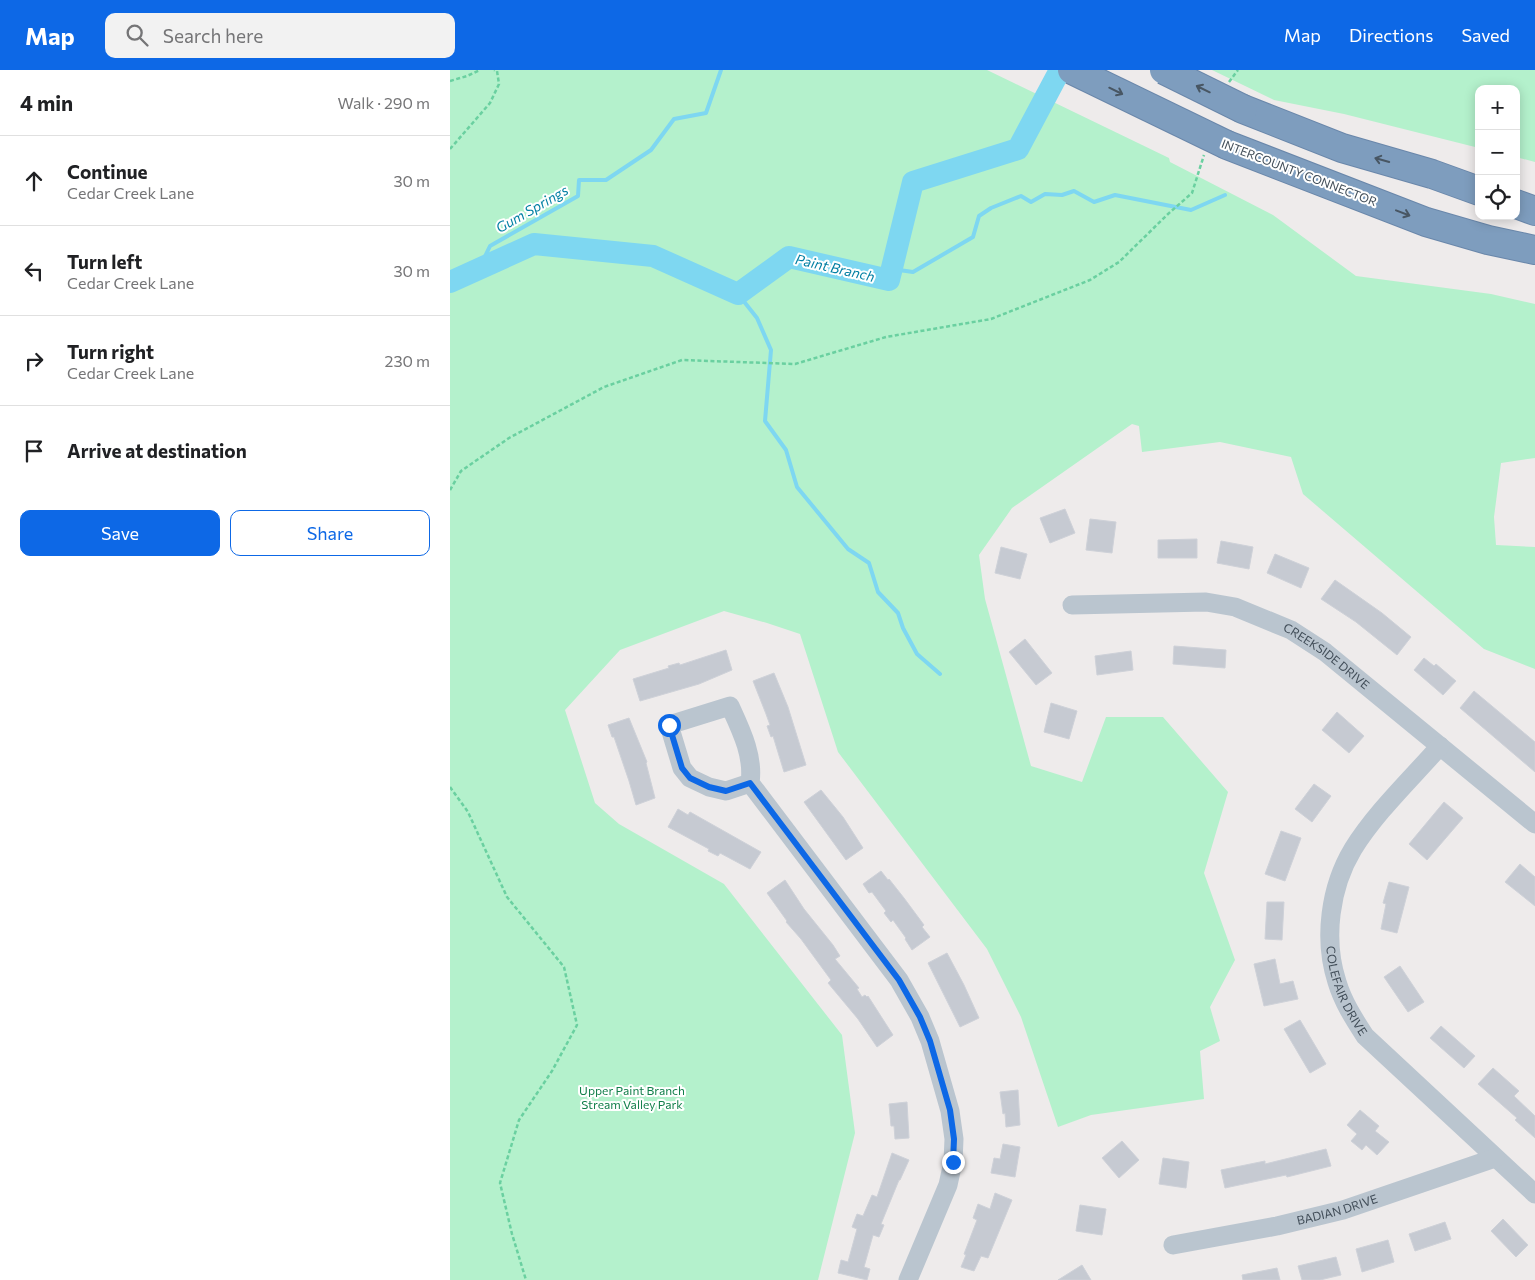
<!DOCTYPE html>
<html lang="en">
<head>
<meta charset="utf-8">
<style>
  body { margin:0; font-family:Commissioner,sans-serif; background:#f2f2f2; color:#202124 }
  .controls { position:absolute; right:15px; top:15px; display:grid; overflow:hidden; border-radius:10px; box-shadow:0 2px 12px #0003 }
  .controls button { width:45px; height:45px; display:grid; place-items:center; padding:0; border:0; border-bottom:1px solid #e0e0e0; background:#fff; color:#202124; font:25px sans-serif }
  .stop { position:absolute; width:15px; height:15px; margin:-11px; border:4px solid #0d68e6; border-radius:50%; background:#fff }
  .stop.end { background:#0d68e6; border-color:#fff; box-shadow:0 1px 5px #0008 }
  .list { margin:0; padding:0; list-style:none }
  h2 { display:flex; justify-content:space-between; align-items:center; height:65px; margin:0; padding:0 20px; font-size:21px }
  h2 small { font-size:16px; font-weight:400; color:#757577 }
  .list li { display:grid; grid-template-columns:32px 1fr auto; gap:15px; align-items:center; box-sizing:border-box; height:90px; padding:0 20px; border-top:1px solid #e0e0e0 }
  .list b { display:block; font-size:19px; white-space:nowrap }
  .list p { margin:0; font-size:16px; white-space:nowrap; color:#757577 }
  .list em { font-size:16px; font-style:normal; color:#757577 }
  .actions { display:flex; gap:10px; padding:15px 20px }
  .actions a { flex:1; padding:11px 0; border:1px solid #0d68e6; border-radius:10px; text-align:center; font-size:18px; color:#0d68e6 }
  .actions .main { background:#0d68e6; color:#fff }
  .icon { flex:none; width:28px; height:28px; fill:none; stroke:currentColor; stroke-width:2; stroke-linecap:round; stroke-linejoin:round }
  .map { position:relative; flex:none; width:1085px; height:1210px; overflow:hidden }
  header { display:flex; align-items:center; gap:30px; box-sizing:border-box; height:70px; padding:0 25px; background:#0d68e6; color:#fff }
  header strong { font-size:24px }
  nav { display:flex; gap:28px; margin-inline-start:auto; font-size:18px }
  .search { width:350px; height:45px; background:#f2f2f2; display:flex; align-items:center; gap:12px; box-sizing:border-box; padding:0 18px; border-radius:10px; color:#757577; font-size:19px }
  main { display:flex }
  aside { flex:1; background:#fff }
  .map>svg:first-child { display:block }
</style>
</head>
<body>
<header>
<strong>Map</strong>
<div class="search"><svg class="icon" aria-label="search" viewBox="0 0 24 24"><circle cx="10" cy="10" r="6"/><path d="M15 15l6 6"/></svg>Search here</div>
<nav><a>Map</a><a>Directions</a><a>Saved</a></nav>
</header>
<main>
<aside>
<h2>4 min<small>Walk · 290 m</small></h2>
<ul class="list">
<li><svg class="icon" aria-label="ahead" viewBox="0 0 24 24"><path d="M12 20V5M6 11l6-6 6 6"/></svg><div><b>Continue</b><p>Cedar Creek Lane</p></div><em>30 m</em></li>
<li><svg class="icon" aria-label="left" viewBox="0 0 24 24"><path d="M17 20v-9H6M10 6l-5 5 5 5"/></svg><div><b>Turn left</b><p>Cedar Creek Lane</p></div><em>30 m</em></li>
<li><svg class="icon" aria-label="right" viewBox="0 0 24 24"><path d="M7 20v-9h11M14 6l5 5-5 5"/></svg><div><b>Turn right</b><p>Cedar Creek Lane</p></div><em>230 m</em></li>
<li><svg class="icon" aria-label="arrive" viewBox="0 0 24 24"><path d="M6 21V4h12l-3 4 3 4H6"/></svg><div><b>Arrive at destination</b></div></li>
</ul>
<div class="actions"><a class="main">Save</a><a>Share</a></div>
</aside>
<div class="map">
<svg width="1085" height="1210" viewBox="0 0 1085 1210">
  <rect width="100%" height="100%" fill="#eeebeb"/>
  <g fill="#b4f1cc">
    <path d="M0 0H537L719 88 720 92 823 145 906 206 1041 224 1085 234V388L1051 393 1044 447 1046 475 1085 477V599L1034 579 853 424 841 387 770 372 692 382 689 356 682 354 562 438 529 485 535 529 581 696 632 712 656 647H713L778 722 754 803 785 890 760 937 770 971 750 981 754 1029 641 1045 608 1057 571 947 537 879 388 682 350 564 317 553 274 541 170 580 115 640 145 733 169 754 274 814 392 965 405 1063 368 1210H0Z"/>
    <path d="M762 0H1085V92L1066 87V19H1029V78L894 44 824 30Z"/>
  </g>
  <g fill="none" stroke-linecap="round" stroke-linejoin="round">
    <g stroke="#7ed7f1" stroke-width="4">
      <path d="M29 199 40 176 128 126 129 110H156L201 80 224 49 256 43 271 0"/>
      <path d="M442 199 463 202 523 167 529 146 541 138 571 126 581 132 595 124 612 125 624 121 644 132 665 125 741 140 775 125"/>
      <path d="M288 224 307 248 321 280 315 351 336 380 347 417 398 479 419 493 428 522 448 543 453 558 467 584 490 604"/>
    </g>
    <path stroke="#7ed7f1" stroke-width="22" d="M0 212 84 174 203 186 288 224 339 187 439 210 463 112 568 79 610 0"/>
  </g>
  <g fill="#c6cad2" stroke="#ced1d8">
    <path d="M615 439 625 463 600 473 590 448Z"/>
    <path d="M640 449 666 452 662 483 636 480Z"/>
    <path d="M747 469V488H708V470Z"/>
    <path d="M771 471 803 477 799 499 767 493Z"/>
    <path d="M551 477 577 484 570 509 545 503Z"/>
    <path d="M825 484 859 498 851 518 817 503Z"/>
    <path d="M885 510 932 543 961 567 947 585 906 552 871 529Z"/>
    <path d="M575 569 602 603 586 615 559 582Z"/>
    <path d="M724 576 776 580 775 598 723 594Z"/>
    <path d="M276 580 282 600 249 614 190 631 183 609 219 598 218 596 229 593 230 595Z"/>
    <path d="M681 581 683 600 647 605 645 586Z"/>
    <path d="M974 588 984 596 986 594 1006 611 993 625 964 600Z"/>
    <path d="M324 603 338 637 356 695 334 702 323 666 321 667 317 656 320 655 316 644 303 611Z"/>
    <path d="M1024 621 1085 672V702L1010 638Z"/>
    <path d="M601 633 627 641 619 669 594 662Z"/>
    <path d="M887 642 914 666 899 683 872 660Z"/>
    <path d="M179 648 197 692 196 693 205 728 186 735 179 711 164 667H162L158 655Z"/>
    <path d="M864 714 881 726 862 752 845 739Z"/>
    <path d="M371 720 393 747 413 778 396 790 354 732Z"/>
    <path d="M994 732 1013 748 977 790 959 774Z"/>
    <path d="M228 739 238 745 240 742 311 782 300 799 270 783 268 786 258 781 259 779 218 757Z"/>
    <path d="M831 761 851 768 835 811 815 804Z"/>
    <path d="M1070 794 1085 807V836L1055 812Z"/>
    <path d="M431 801 438 810 439 809 454 828 474 855 472 857 480 867 462 880 455 869 456 868 443 850 441 852 434 843 436 841 422 822 419 823 413 814Z"/>
    <path d="M335 810 354 839 383 875 390 886 385 889 409 918 407 919 412 927 415 925 417 927 418 926 443 965 427 977 408 949 378 913 381 910 351 869 336 852 337 851 317 823Z"/>
    <path d="M939 812 959 817 947 863 931 859 936 834 933 833Z"/>
    <path d="M817 832H834L832 870 815 869Z"/>
    <path d="M497 883 514 915 529 948 510 957 478 893Z"/>
    <path d="M825 889 830 914 843 911 848 929 814 936 804 894Z"/>
    <path d="M950 896 974 932 958 942 934 907Z"/>
    <path d="M850 950 876 994 860 1003 834 959Z"/>
    <path d="M991 956 1025 986 1014 998 980 968Z"/>
    <path d="M1043 998 1069 1021 1064 1026 1085 1046V1068L1065 1050 1067 1048 1028 1014Z"/>
    <path d="M568 1020 570 1055 556 1057 555 1043 553 1044 550 1022Z"/>
    <path d="M457 1032 459 1068 445 1069 444 1056H441L439 1034Z"/>
    <path d="M910 1040 929 1056 925 1061 939 1072 927 1085 916 1075 912 1080 901 1071 907 1064 897 1055Z"/>
    <path d="M672 1071 689 1090 669 1108 652 1088Z"/>
    <path d="M553 1074 570 1077 565 1107 541 1103 544 1088 550 1089Z"/>
    <path d="M876 1079 881 1096 837 1107 836 1105 775 1118 771 1100 815 1091V1094Z"/>
    <path d="M442 1083 459 1090 450 1110H449L431 1154 434 1155 429 1167 423 1165 414 1197 420 1199 417 1210 388 1203 391 1190 398 1192 407 1159 402 1157 407 1144 413 1146 422 1125 427 1127Z"/>
    <path d="M713 1088 739 1092 736 1118 709 1114Z"/>
    <path d="M545 1123 562 1130 538 1188 531 1186 524 1201 511 1197 516 1185 514 1184 527 1150 523 1148 528 1134 540 1139Z"/>
    <path d="M630 1135 656 1139 652 1165 626 1161Z"/>
    <path d="M1053 1149 1078 1175 1066 1187 1041 1161Z"/>
    <path d="M995 1152 1001 1169 965 1181 959 1164Z"/>
    <path d="M938 1170 944 1192 912 1202 906 1179Z"/>
    <path d="M886 1187 891 1205 870 1210H852L848 1196Z"/>
    <path d="M632 1195 641 1210H608Z"/>
    <path d="M827 1198 830 1210H793L792 1205Z"/>
  </g>
  <g fill="none" stroke-linecap="round" stroke-linejoin="round">
    <g stroke="#6a87aa" stroke-width="30">
      <g id="highway">
        <path d="M793 39 892 78 982 104 1029 121"/>
        <path d="M777 75 976 152 1038 170 1085 180"/>
        <path d="M1066 134 1085 141"/>
      </g>
    </g>
    <g stroke="#6ad0a0" stroke-width="2.5" stroke-dasharray="4 2.5" stroke-linecap="butt">
      <path d="M0 11 17 6 30 0"/>
      <path d="M779 12 788 0"/>
      <path d="M0 79 40 33 49 14 47 1 44 0"/>
      <path d="M0 420 11 401 59 368 154 317 232 290 345 294 436 267 541 249 640 210 669 192 718 144 742 123 754 85"/>
      <path d="M0 717 18 742 57 827 114 897 127 955 102 1001 69 1050 50 1113 62 1164 76 1210"/>
    </g>
    <g stroke="#bac5cf" stroke-width="19">
      <path id="s1" d="M622 535 756 532 785 537 841 560 875 582 1085 754"/>
      <path id="s2" d="M990 676C961 709 926 742 903 779 880 817 873 869 887 912 893 932 904 949 915 966L1085 1124"/>
      <path d="M300 713 276 721 259 717 240 708 232 698 219 655 280 636C291 660 304 686 300 713L449 910 470 947 480 971 500 1041 504 1069 503 1092 498 1115 458 1210"/>
      <path id="s3" d="M723 1175 827 1156 893 1140 1045 1088"/>
    </g>
    <use href="#highway" stroke="#7e9dbe" stroke-width="28"/>
    <g stroke="#6a87aa" stroke-width="30" stroke-linecap="butt">
      <g id="highway-bridge">
        <path d="M622 0 777 75"/>
        <path d="M714 0 793 39"/>
      </g>
    </g>
    <use href="#highway-bridge" stroke="#7e9dbe" stroke-width="28"/>
  </g>
  <defs><path id="oneway-shaft" d="M-6 0H5M1.5-3L5.5 0L1.5 3" fill="none" stroke-width="1.6" stroke-linecap="round" stroke-linejoin="round" transform="scale(1.25)"/></defs>
  <g stroke="#485663">
    <use href="#oneway-shaft" transform="translate(753 19) rotate(-154)"/>
    <use href="#oneway-shaft" transform="translate(666 21) rotate(26)"/>
    <use href="#oneway-shaft" transform="translate(932 90) rotate(-164)"/>
    <use href="#oneway-shaft" transform="translate(953 143) rotate(21)"/>
  </g>
  <g fill="none" stroke-linecap="round" stroke-linejoin="round">
    <path stroke="#0d68e6" stroke-width="6" d="M219 655 232 698 240 708 259 717 276 721 300 713 449 910 470 947 480 971 500 1040 504 1069 503 1092"/>
  </g>
  <g text-anchor="middle" stroke-width="4" stroke-linejoin="round" paint-order="stroke">
    <g font-size="12" fill="#424e59" stroke="#fff">
      <text transform="translate(849 103) rotate(21)" y="4">INTERCOUNTY CONNECTOR</text>
      <text dy="4" stroke="none"><textPath href="#s1" startOffset="268">CREEKSIDE DRIVE</textPath></text>
      <text dy="4" stroke="none"><textPath href="#s2" startOffset="284">COLEFAIR DRIVE</textPath></text>
      <text dy="4" stroke="none"><textPath href="#s3" startOffset="168">BADIAN DRIVE</textPath></text>
    </g>
    <g font-size="12" fill="#107e49" stroke="#fff">
      <text x="182" y="1025">Upper Paint Branch<tspan x="182" dy="14">Stream Valley Park</tspan></text>
    </g>
    <g font-size="14" font-style="italic" fill="#0480a4" stroke="#fff">
      <text transform="translate(82 139) rotate(-30)" y="5">Gum Springs</text>
      <text transform="translate(385 198) rotate(13)" y="5">Paint Branch</text>
    </g>
  </g>
</svg>
<div class="controls">
<button>+</button>
<button>−</button>
<button><svg class="icon" aria-label="locate" viewBox="0 0 24 24"><circle cx="12" cy="12" r="6"/><path d="M12 2v4M12 18v4M2 12h4M18 12h4"/></svg></button>
</div>
<div class="stop" style="left:219px;top:655px"></div>
<div class="stop end" style="left:503px;top:1092px"></div>
</div>
</main>
</body>
</html>
